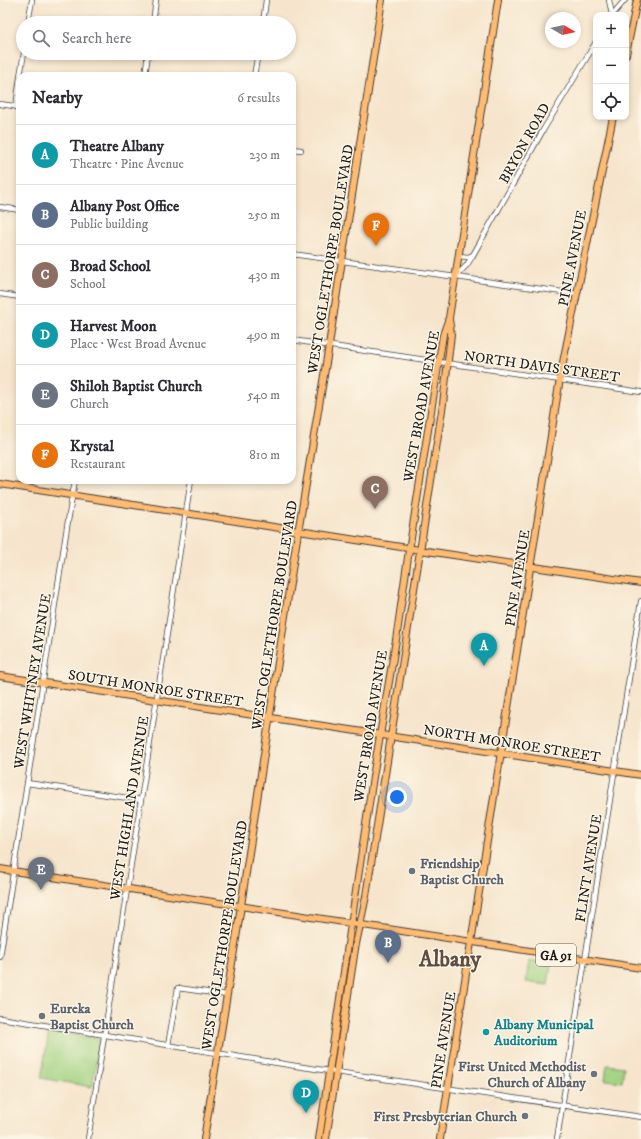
<!DOCTYPE html>
<html lang="en">
<head>
<meta charset="utf-8">
<style>
  body { margin:0; font-family:"IM FELL DW Pica",serif; background:#f7f7f7; color:#2b2b33 }
  .controls { position:absolute; right:12px; top:12px; display:grid; overflow:hidden; border-radius:8px; box-shadow:0 2px 6px #0003 }
  .controls button { width:36px; height:36px; display:grid; place-items:center; padding:0; border:0; border-bottom:1px solid #e1e1e2; background:#fff; color:#2b2b33; font:20px sans-serif }
  .compass { position:absolute; left:545px; top:12px; width:36px; height:36px; border-radius:50%; background:#fff; box-shadow:0 2px 6px #0003; rotate:99deg }
  .you { position:absolute; left:397px; top:797px; width:14px; height:14px; margin:-10px; border:3px solid #fff; border-radius:50%; background:#1a73e8; box-shadow:0 0 0 6px #1a73e833 }
  .badge { display:grid; place-items:center; width:26px; height:26px; border-radius:50%; background:#d1495b; color:#fff; font-size:13px; font-weight:700 }
  .pin { position:absolute; translate:-50% -33px; filter:drop-shadow(0 1px 2px #0008) }
  .pin::after { content:''; position:absolute; top:21px; width:14px; height:12px; background:inherit; clip-path:polygon(0 0,100% 0,50% 100%) }
  .list { margin:0; padding:0; list-style:none }
  h2 { display:flex; justify-content:space-between; align-items:center; height:52px; margin:0; padding:0 16px; font-size:17px }
  h2 small { font-size:13px; font-weight:400; color:#7c7c81 }
  .list li { display:grid; grid-template-columns:26px 1fr auto; gap:12px; align-items:center; box-sizing:border-box; height:60px; padding:0 16px; border-top:1px solid #e1e1e2 }
  .list b { display:block; font-size:15px; white-space:nowrap }
  .list p { margin:0; font-size:13px; white-space:nowrap; color:#7c7c81 }
  .list em { font-size:13px; font-style:normal; color:#7c7c81 }
  .icon { flex:none; width:22px; height:22px; fill:none; stroke:currentColor; stroke-width:2; stroke-linecap:round; stroke-linejoin:round }
  .map { position:relative; flex:none; width:641px; height:1139px; overflow:hidden }
  .search { position:absolute; background:#fff; box-shadow:0 2px 6px #0003; left:16px; top:16px; width:280px; height:44px; display:flex; align-items:center; gap:10px; box-sizing:border-box; padding:0 14px; border-radius:22px; color:#7c7c81; font-size:15px }
  .panel { position:absolute; background:#fff; box-shadow:0 2px 6px #0003; left:16px; top:72px; width:280px; height:412px; border-radius:12px }
  .map>svg:first-child { display:block }
</style>
</head>
<body>
<div class="map">
<svg width="641" height="1139" viewBox="0 0 641 1139">
  <rect width="100%" height="100%" fill="#fcf5e5"/>
  <filter id="ink" filterUnits="userSpaceOnUse"><feTurbulence type="fractalNoise" baseFrequency=".025" numOctaves="2"/><feDisplacementMap in="SourceGraphic" scale="8" xChannelSelector="R" yChannelSelector="G"/><feConvolveMatrix kernelMatrix="1 2 1 2 8 2 1 2 1" color-interpolation-filters="sRGB"/></filter>
  <filter id="wash" filterUnits="userSpaceOnUse"><feTurbulence type="fractalNoise" baseFrequency=".012" numOctaves="4" result="noise"/><feDisplacementMap in="SourceGraphic" scale="16" xChannelSelector="R" yChannelSelector="G"/><feGaussianBlur stdDeviation="0.9" result="paint"/><feColorMatrix in="noise" values="0 0 0 0 0 0 0 0 0 0 0 0 0 0 0 0 0 1.4 0 .05"/><feComposite in="paint" operator="in"/></filter>
  <g filter="url(#wash)">
    <rect width="100%" height="100%" fill="#f6e5cc"/>
    <g fill="#a1d281" stroke="#5e774e">
      <path d="M529 961 551 964 548 985 526 982Z"/>
      <path d="M49 1031 97 1038 100 1040 92 1087 41 1078Z"/>
      <path d="M607 1065 624 1067 622 1082 605 1080Z"/>
    </g>
  </g>
  <g filter="url(#ink)">
    <g fill="none" stroke-linecap="round" stroke-linejoin="round">
      <g stroke="#3d3a36" stroke-width="6">
        <g id="minor">
          <path d="M609 0 612 15"/>
          <path d="M612 15 625 0"/>
          <path d="M28 23 32 0"/>
          <path d="M153 23 156 0"/>
          <path d="M263 23 266 0"/>
          <path d="M20 76 24 53"/>
          <path d="M145 76 148 53"/>
          <path d="M254 76 258 53"/>
          <path d="M0 104 20 107"/>
          <path d="M16 107 20 77"/>
          <path d="M292 149 301 150"/>
          <path d="M0 207 20 210"/>
          <path d="M292 254 577 294"/>
          <path d="M459 256 468 257 473 255"/>
          <path d="M456 276 467 265 473 255 542 132 596 42"/>
          <path d="M0 294 20 297"/>
          <path d="M292 340 641 392"/>
          <path d="M27 783 141 800"/>
          <path d="M0 957 67 527 75 480"/>
          <path d="M0 1018 296 1066 641 1117"/>
          <path d="M168 1045 178 988 227 995"/>
          <path d="M88 1139 191 480"/>
          <path d="M557 1139 641 601"/>
        </g>
      </g>
      <g stroke="#3d3a36" stroke-width="8">
        <g id="major">
          <path d="M626 54 637 0"/>
          <path d="M0 484 420 550 641 583"/>
          <path d="M0 676C214 708 427 743 641 775"/>
          <path d="M0 869 641 968"/>
          <path d="M204 1139 237 932 294 557 329 345 382 0"/>
          <path d="M319 1139 373 777 396 640 408 557 443 335 449 318 498 0"/>
          <path d="M326 1139 355 949 366 896 443 404 451 334 449 319"/>
          <path d="M440 1139 561 372 613 117"/>
        </g>
      </g>
      <use href="#minor" stroke="#fff" stroke-width="4.5"/>
      <use href="#major" stroke="#ffbb71" stroke-width="6"/>
    </g>
  </g>
  <g fill="#6b7280" stroke="#fcf5e5" stroke-width="1.5">
    <circle cx="412" cy="871" r="4"/>
    <circle cx="42" cy="1016" r="4"/>
    <circle cx="594" cy="1074" r="4"/>
    <circle cx="525" cy="1116" r="4"/>
  </g>
  <circle fill="#0f9aa8" stroke="#fcf5e5" stroke-width="1.5" cx="486" cy="1032" r="4"/>
  <g text-anchor="middle" stroke-width="3" stroke-linejoin="round" paint-order="stroke">
    <rect fill="#fcf5e5" stroke="#5f5d58" stroke-width="1" x="536" y="944" width="40" height="22" rx="3"/>
    <g font-size="13" font-weight="bold" fill="#1c1c1c">
      <text x="556" y="960">GA 91</text>
    </g>
    <g font-size="14" fill="#1c1c1c" stroke="#fcf5e5">
      <text transform="translate(524 143) rotate(-61)" y="5">BRYON ROAD</text>
      <text transform="translate(572 258) rotate(-79)" y="5">PINE AVENUE</text>
      <text transform="translate(330 259) rotate(-81)" y="5">WEST OGLETHORPE BOULEVARD</text>
      <text transform="translate(542 366) rotate(8)" y="5">NORTH DAVIS STREET</text>
      <text transform="translate(421 406) rotate(-80)" y="5">WEST BROAD AVENUE</text>
      <text transform="translate(517 578) rotate(-81)" y="5">PINE AVENUE</text>
      <text transform="translate(274 615) rotate(-81)" y="5">WEST OGLETHORPE BOULEVARD</text>
      <text transform="translate(32 681) rotate(-81)" y="5">WEST WHITNEY AVENUE</text>
      <text transform="translate(156 688) rotate(9)" y="5">SOUTH MONROE STREET</text>
      <text transform="translate(370 726) rotate(-81)" y="5">WEST BROAD AVENUE</text>
      <text transform="translate(512 743) rotate(9)" y="5">NORTH MONROE STREET</text>
      <text transform="translate(129 808) rotate(-81)" y="5">WEST HIGHLAND AVENUE</text>
      <text transform="translate(588 868) rotate(-81)" y="5">FLINT AVENUE</text>
      <text transform="translate(224 935) rotate(-81)" y="5">WEST OGLETHORPE BOULEVARD</text>
      <text transform="translate(443 1040) rotate(-81)" y="5">PINE AVENUE</text>
    </g>
    <g font-size="14" font-weight="bold" fill="#5b616d" stroke="#fcf5e5" text-anchor="start">
      <text x="420" y="868">Friendship<tspan x="420" dy="16">Baptist Church</tspan></text>
      <text x="50" y="1013">Eureka<tspan x="50" dy="16">Baptist Church</tspan></text>
      <text x="586" y="1071" text-anchor="end">First United Methodist<tspan x="586" dy="16">Church of Albany</tspan></text>
      <text x="517" y="1121" text-anchor="end">First Presbyterian Church</text>
    </g>
    <g font-size="14" font-weight="bold" fill="#0d838f" stroke="#fcf5e5" text-anchor="start">
      <text x="494" y="1029">Albany Municipal<tspan x="494" dy="16">Auditorium</tspan></text>
    </g>
    <g font-size="22" font-weight="bold" fill="#5d4e41" stroke="#fcf5e5">
      <text x="450" y="966">Albany</text>
    </g>
  </g>
</svg>
<div class="controls">
<button>+</button>
<button>−</button>
<button><svg class="icon" aria-label="locate" viewBox="0 0 24 24"><circle cx="12" cy="12" r="6"/><path d="M12 2v4M12 18v4M2 12h4M18 12h4"/></svg></button>
</div>
<svg class="compass" viewBox="-18 -18 36 36"><path d="M0-13l5 13h-10z" fill="#e53935"/><path d="M0 13l5-13h-10z" fill="#7c7c81"/></svg>
<div class="you"></div>
<div class="pin badge" style="left:484px;top:666px;background:#0f9aa8">A</div>
<div class="pin badge" style="left:388px;top:963px;background:#5c6f8a">B</div>
<div class="pin badge" style="left:375px;top:509px;background:#8d6e63">C</div>
<div class="pin badge" style="left:306px;top:1113px;background:#0f9aa8">D</div>
<div class="pin badge" style="left:41px;top:890px;background:#6b7280">E</div>
<div class="pin badge" style="left:376px;top:246px;background:#e8710a">F</div>
<div class="search"><svg class="icon" aria-label="search" viewBox="0 0 24 24"><circle cx="10" cy="10" r="6"/><path d="M15 15l6 6"/></svg>Search here</div>
<section class="panel">
<h2>Nearby<small>6 results</small></h2>
<ul class="list">
<li><span class="badge" style="background:#0f9aa8">A</span><div><b>Theatre Albany</b><p>Theatre · Pine Avenue</p></div><em>230 m</em></li>
<li><span class="badge" style="background:#5c6f8a">B</span><div><b>Albany Post Office</b><p>Public building</p></div><em>250 m</em></li>
<li><span class="badge" style="background:#8d6e63">C</span><div><b>Broad School</b><p>School</p></div><em>430 m</em></li>
<li><span class="badge" style="background:#0f9aa8">D</span><div><b>Harvest Moon</b><p>Place · West Broad Avenue</p></div><em>490 m</em></li>
<li><span class="badge" style="background:#6b7280">E</span><div><b>Shiloh Baptist Church</b><p>Church</p></div><em>540 m</em></li>
<li><span class="badge" style="background:#e8710a">F</span><div><b>Krystal</b><p>Restaurant</p></div><em>810 m</em></li>
</ul>
</section>
</div>
</body>
</html>
